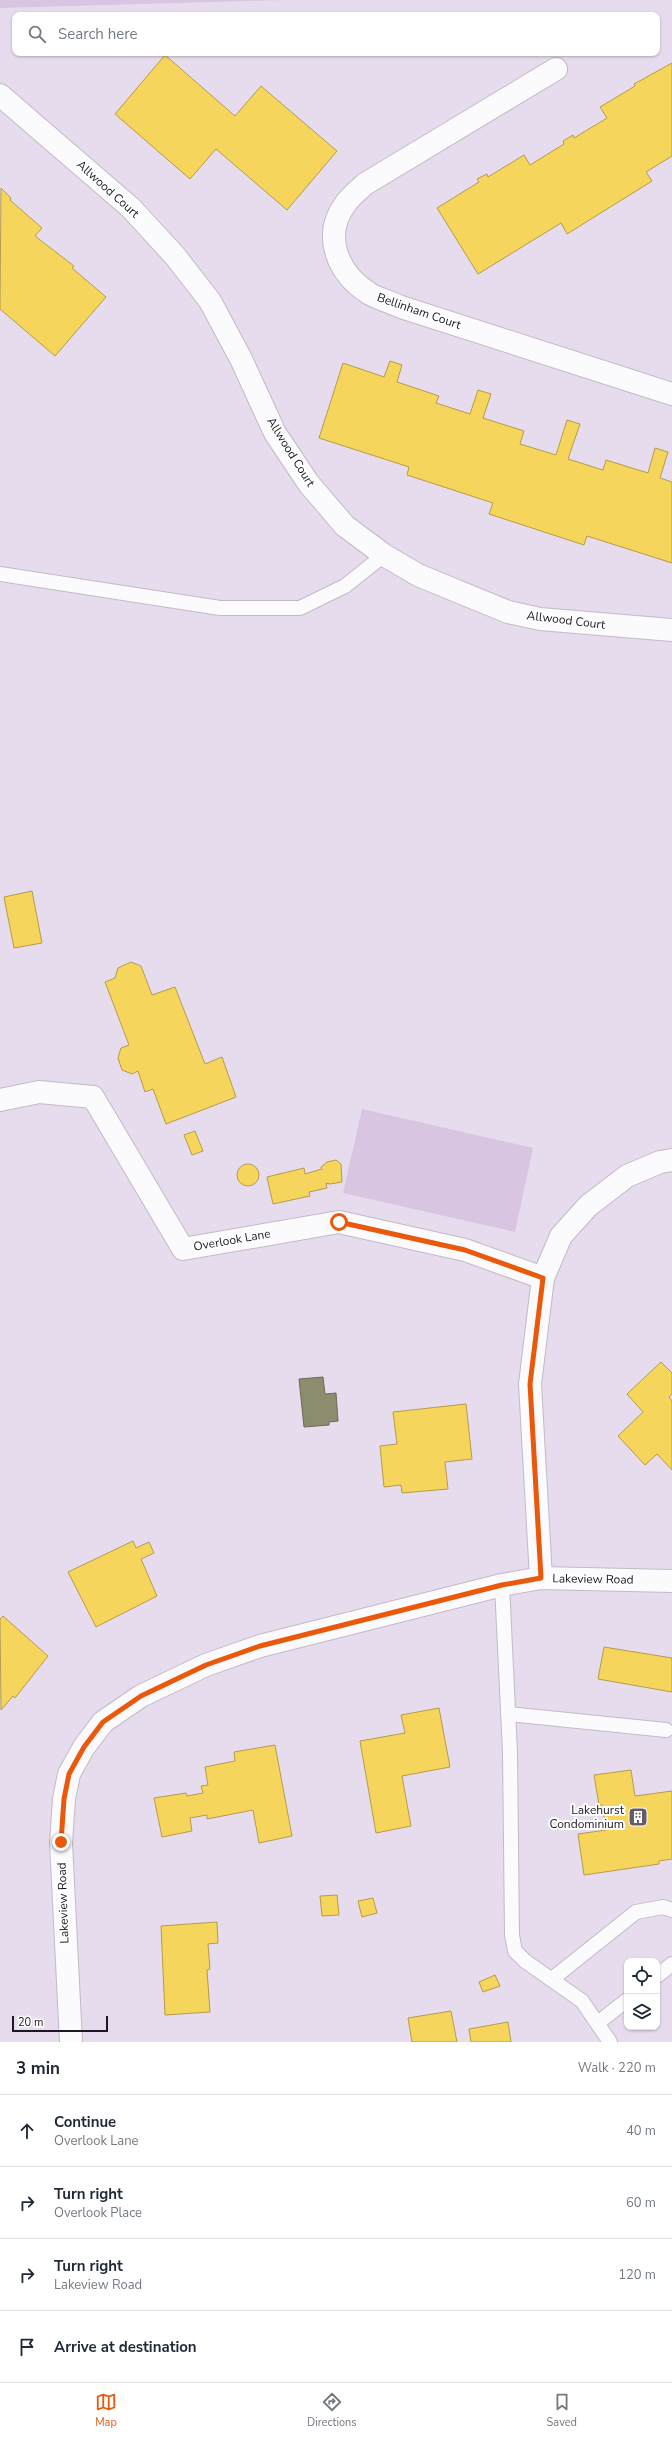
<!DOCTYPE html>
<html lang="en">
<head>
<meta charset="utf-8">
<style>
  body { margin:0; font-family:"Nunito Sans",sans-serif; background:#f2f2f3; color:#1f2937 }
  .controls { position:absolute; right:12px; bottom:12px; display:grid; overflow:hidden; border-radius:8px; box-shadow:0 1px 3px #0004 }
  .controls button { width:36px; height:36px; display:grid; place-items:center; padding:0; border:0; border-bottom:1px solid #e0e1e3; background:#fff; color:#1f2937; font:20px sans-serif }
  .scale { position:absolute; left:12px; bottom:10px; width:96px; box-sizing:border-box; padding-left:4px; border:2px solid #1d1721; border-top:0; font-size:11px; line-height:14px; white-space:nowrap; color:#1d1721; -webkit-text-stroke:3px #fff; paint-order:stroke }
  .stop { position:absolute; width:12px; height:12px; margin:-9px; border:3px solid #ea580c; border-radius:50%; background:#fff }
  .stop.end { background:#ea580c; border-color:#fff; box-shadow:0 1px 4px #0008 }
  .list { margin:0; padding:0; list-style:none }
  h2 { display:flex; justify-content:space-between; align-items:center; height:52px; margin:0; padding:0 16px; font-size:17px }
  h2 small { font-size:13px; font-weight:400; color:#747a83 }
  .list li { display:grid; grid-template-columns:26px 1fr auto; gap:12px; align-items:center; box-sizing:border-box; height:72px; padding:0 16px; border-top:1px solid #e0e1e3 }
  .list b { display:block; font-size:15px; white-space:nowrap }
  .list p { margin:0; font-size:13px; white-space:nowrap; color:#747a83 }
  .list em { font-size:13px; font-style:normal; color:#747a83 }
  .icon { flex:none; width:22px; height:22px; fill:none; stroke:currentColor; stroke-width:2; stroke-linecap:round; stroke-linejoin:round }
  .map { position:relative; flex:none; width:672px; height:2042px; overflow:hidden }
  .search { position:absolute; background:#fff; box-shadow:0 1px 3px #0004; left:12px; right:12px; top:12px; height:44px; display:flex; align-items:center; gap:10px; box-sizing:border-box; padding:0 14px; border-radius:8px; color:#747a83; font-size:15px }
  .sheet { height:340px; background:#fff }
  nav { display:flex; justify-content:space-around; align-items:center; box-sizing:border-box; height:56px; border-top:1px solid #e0e1e3; background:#fff; font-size:11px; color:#747a83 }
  nav a { display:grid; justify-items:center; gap:2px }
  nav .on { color:#ea580c }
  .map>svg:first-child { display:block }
</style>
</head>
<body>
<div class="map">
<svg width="672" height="2042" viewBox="0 0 672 2042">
  <rect width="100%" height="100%" fill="#e7dced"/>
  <g fill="#d7c5e1">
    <path d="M0 0H283L0 8Z"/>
    <path d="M362 1109 533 1148 515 1232 343 1193Z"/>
  </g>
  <g fill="#f6d55c" stroke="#b59c4a">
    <path d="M165 55 235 116 261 86 337 151 287 210 216 149 190 179 115 114Z"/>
    <path d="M672 63V156L646 172 652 181 567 234 561 223 478 274 437 208 479 182 477 179 487 174 488 177 524 155 530 165 564 144 563 141 573 135 574 138 607 118 600 107 635 86 634 84Z"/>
    <path d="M1 188 11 198 10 200 42 228 35 236 74 266 72 268 106 297 55 356 0 309Z"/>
    <path d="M390 361 402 365 397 382 439 396 436 403 470 414 478 390 491 394 483 418 524 431 520 444 556 455 567 420 580 424 568 459 603 470 606 460 648 473 655 448 668 452 660 478 672 482V563L587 536 584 545 489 514 493 503 407 475 409 467 319 438 343 363 384 377Z"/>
    <path d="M32 891 42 943 14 948 4 897Z"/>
    <path d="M131 962 141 966 152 995 175 987 205 1064 222 1057 236 1097 166 1124 153 1089 145 1092 138 1071 132 1074 122 1070 118 1058 121 1048 129 1045 105 982 115 978 118 968Z"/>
    <path d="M195 1131 203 1151 192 1155 184 1135Z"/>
    <path d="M336 1160 341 1164 342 1182 330 1184 326 1183 327 1188 309 1192 310 1196 273 1204 267 1177 304 1168 305 1174 322 1169 321 1167 327 1162Z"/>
    <circle cx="248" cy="1175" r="11"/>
    <path d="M661 1362 672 1373V1394L669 1397 672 1401V1470L657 1454 645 1465 618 1436 643 1412 627 1394Z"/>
    <path d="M466 1404 472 1459 445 1462 448 1489 402 1493 401 1485 384 1487 380 1446 397 1444 393 1412Z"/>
    <path d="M133 1541 136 1548 149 1542 154 1553 141 1559 157 1596 96 1627 68 1572Z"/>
    <path d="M3 1616 48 1656 15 1698 13 1696 1 1710 0 1619Z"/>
    <path d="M604 1647 672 1658V1692L598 1679Z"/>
    <path d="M439 1708 450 1767 402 1776 411 1826 376 1833 360 1741 405 1733 401 1715Z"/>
    <path d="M275 1745 292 1836 259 1843 253 1810 207 1819V1815L190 1818 192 1831 162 1837 154 1798 186 1793 187 1796 203 1793 201 1786 208 1785 205 1767 235 1761 234 1752Z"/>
    <path d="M631 1770 635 1796 672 1791V1859L659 1861V1864L584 1875 578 1834 606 1830 602 1805H599L594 1775Z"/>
    <path d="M337 1895 339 1915 322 1916 320 1896Z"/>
    <path d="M373 1898 377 1913 362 1917 358 1901Z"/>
    <path d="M217 1922 218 1943 208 1944 210 1969 207 1970 210 2012 165 2015 161 1926Z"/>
    <path d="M495 1975 500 1986 483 1992 479 1982Z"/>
    <path d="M451 2011 457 2042H412L408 2018Z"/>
    <path d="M508 2022 511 2042H471L469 2029Z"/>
  </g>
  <path fill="#8c8c6e" stroke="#6b6957" d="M323 1377 325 1394 336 1393 338 1421 329 1422V1425L304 1427 299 1379Z"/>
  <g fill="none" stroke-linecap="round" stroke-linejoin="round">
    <g stroke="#c2bac7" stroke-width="16">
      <g id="service">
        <path d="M0 574 220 608H300L345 586 384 555"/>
        <path d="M502 1585 510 1752 512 1935 515 1951 525 1961 582 2001 610 2042"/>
        <path d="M508 1714 666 1730"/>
        <path d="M657 1976 672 1964"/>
        <path d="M552 1979 636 1912 663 1907 672 1910"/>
        <path d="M599 2022 627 2000"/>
      </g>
    </g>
    <g stroke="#c2bac7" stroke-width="24">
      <g id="minor">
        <path d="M556 69 365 184C359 190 351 196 346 203 321 236 338 274 370 294 379 299 391 302 401 307L672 394"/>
        <path d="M0 95 131 208 175 256 210 301 241 359 275 433 309 484 345 526 384 555 418 575 508 612 540 619 672 630"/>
        <path d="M0 1100 39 1092 93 1097 183 1249 339 1222 465 1250 543 1278"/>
        <path d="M541 1578 530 1384 543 1278 561 1236 588 1206 627 1176 660 1162 672 1160"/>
        <path d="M71 2042 61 1843 64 1799 69 1774 84 1747 103 1722 141 1696 206 1665 260 1646 502 1585 541 1578 672 1581"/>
      </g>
    </g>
    <use href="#service" stroke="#fbfafc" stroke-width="14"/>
    <use href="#minor" stroke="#fbfafc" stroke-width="22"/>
  </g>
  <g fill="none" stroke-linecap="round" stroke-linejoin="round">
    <path stroke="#ea580c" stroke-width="5" d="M61 1842 64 1799 69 1774 84 1747 103 1722 141 1696 206 1665 260 1646 502 1585 541 1578 530 1384 543 1278 465 1250 339 1222"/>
  </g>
  <defs>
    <g id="building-square" transform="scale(1)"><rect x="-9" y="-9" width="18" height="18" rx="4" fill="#645c68" stroke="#fff"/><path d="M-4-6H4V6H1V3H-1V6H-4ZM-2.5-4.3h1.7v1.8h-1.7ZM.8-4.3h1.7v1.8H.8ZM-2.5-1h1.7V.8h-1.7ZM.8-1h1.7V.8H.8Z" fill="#fff"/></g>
  </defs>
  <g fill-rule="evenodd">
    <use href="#building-square" x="638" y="1817"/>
  </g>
  <g text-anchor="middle" stroke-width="4" stroke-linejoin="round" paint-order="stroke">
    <g font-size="12" fill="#1d1721" stroke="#fff">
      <text transform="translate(108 189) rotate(42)" y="4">Allwood Court</text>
      <text transform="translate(419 311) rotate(19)" y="4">Bellinham Court</text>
      <text transform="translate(291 452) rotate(58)" y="4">Allwood Court</text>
      <text transform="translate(566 620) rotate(7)" y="4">Allwood Court</text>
      <text transform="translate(232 1240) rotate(-10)" y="4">Overlook Lane</text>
      <text transform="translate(593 1579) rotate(1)" y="4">Lakeview Road</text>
      <text transform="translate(63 1903) rotate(-92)" y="4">Lakeview Road</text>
    </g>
    <g font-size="12" fill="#1d1721" stroke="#fff" text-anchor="end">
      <text x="624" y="1814">Lakehurst<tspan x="624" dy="14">Condominium</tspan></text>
    </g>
  </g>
</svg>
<div class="controls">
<button><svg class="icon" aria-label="locate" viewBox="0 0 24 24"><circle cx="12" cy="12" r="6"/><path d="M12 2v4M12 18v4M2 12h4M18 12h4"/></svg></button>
<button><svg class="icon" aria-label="layers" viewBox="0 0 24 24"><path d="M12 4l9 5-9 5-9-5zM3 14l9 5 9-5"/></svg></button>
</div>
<div class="scale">20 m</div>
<div class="stop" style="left:339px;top:1222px"></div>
<div class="stop end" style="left:61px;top:1842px"></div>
<div class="search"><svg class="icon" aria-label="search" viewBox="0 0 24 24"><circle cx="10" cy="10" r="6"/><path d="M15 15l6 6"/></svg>Search here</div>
</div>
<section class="sheet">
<h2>3 min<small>Walk · 220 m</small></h2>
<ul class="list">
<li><svg class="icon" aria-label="ahead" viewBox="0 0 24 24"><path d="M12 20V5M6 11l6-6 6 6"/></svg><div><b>Continue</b><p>Overlook Lane</p></div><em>40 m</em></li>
<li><svg class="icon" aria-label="right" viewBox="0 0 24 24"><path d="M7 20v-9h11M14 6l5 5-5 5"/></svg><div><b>Turn right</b><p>Overlook Place</p></div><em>60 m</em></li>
<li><svg class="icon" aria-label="right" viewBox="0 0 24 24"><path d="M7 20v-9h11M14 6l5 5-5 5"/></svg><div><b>Turn right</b><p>Lakeview Road</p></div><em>120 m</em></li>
<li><svg class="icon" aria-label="arrive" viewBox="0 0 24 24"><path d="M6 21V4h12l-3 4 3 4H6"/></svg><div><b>Arrive at destination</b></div></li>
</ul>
</section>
<nav>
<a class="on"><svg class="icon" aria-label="map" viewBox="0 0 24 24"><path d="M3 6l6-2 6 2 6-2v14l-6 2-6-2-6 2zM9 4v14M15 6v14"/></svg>Map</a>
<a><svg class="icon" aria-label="directions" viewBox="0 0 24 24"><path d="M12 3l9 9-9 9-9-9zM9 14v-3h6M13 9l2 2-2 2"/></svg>Directions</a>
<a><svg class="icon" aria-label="saved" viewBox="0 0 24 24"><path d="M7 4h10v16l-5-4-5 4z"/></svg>Saved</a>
</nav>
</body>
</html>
